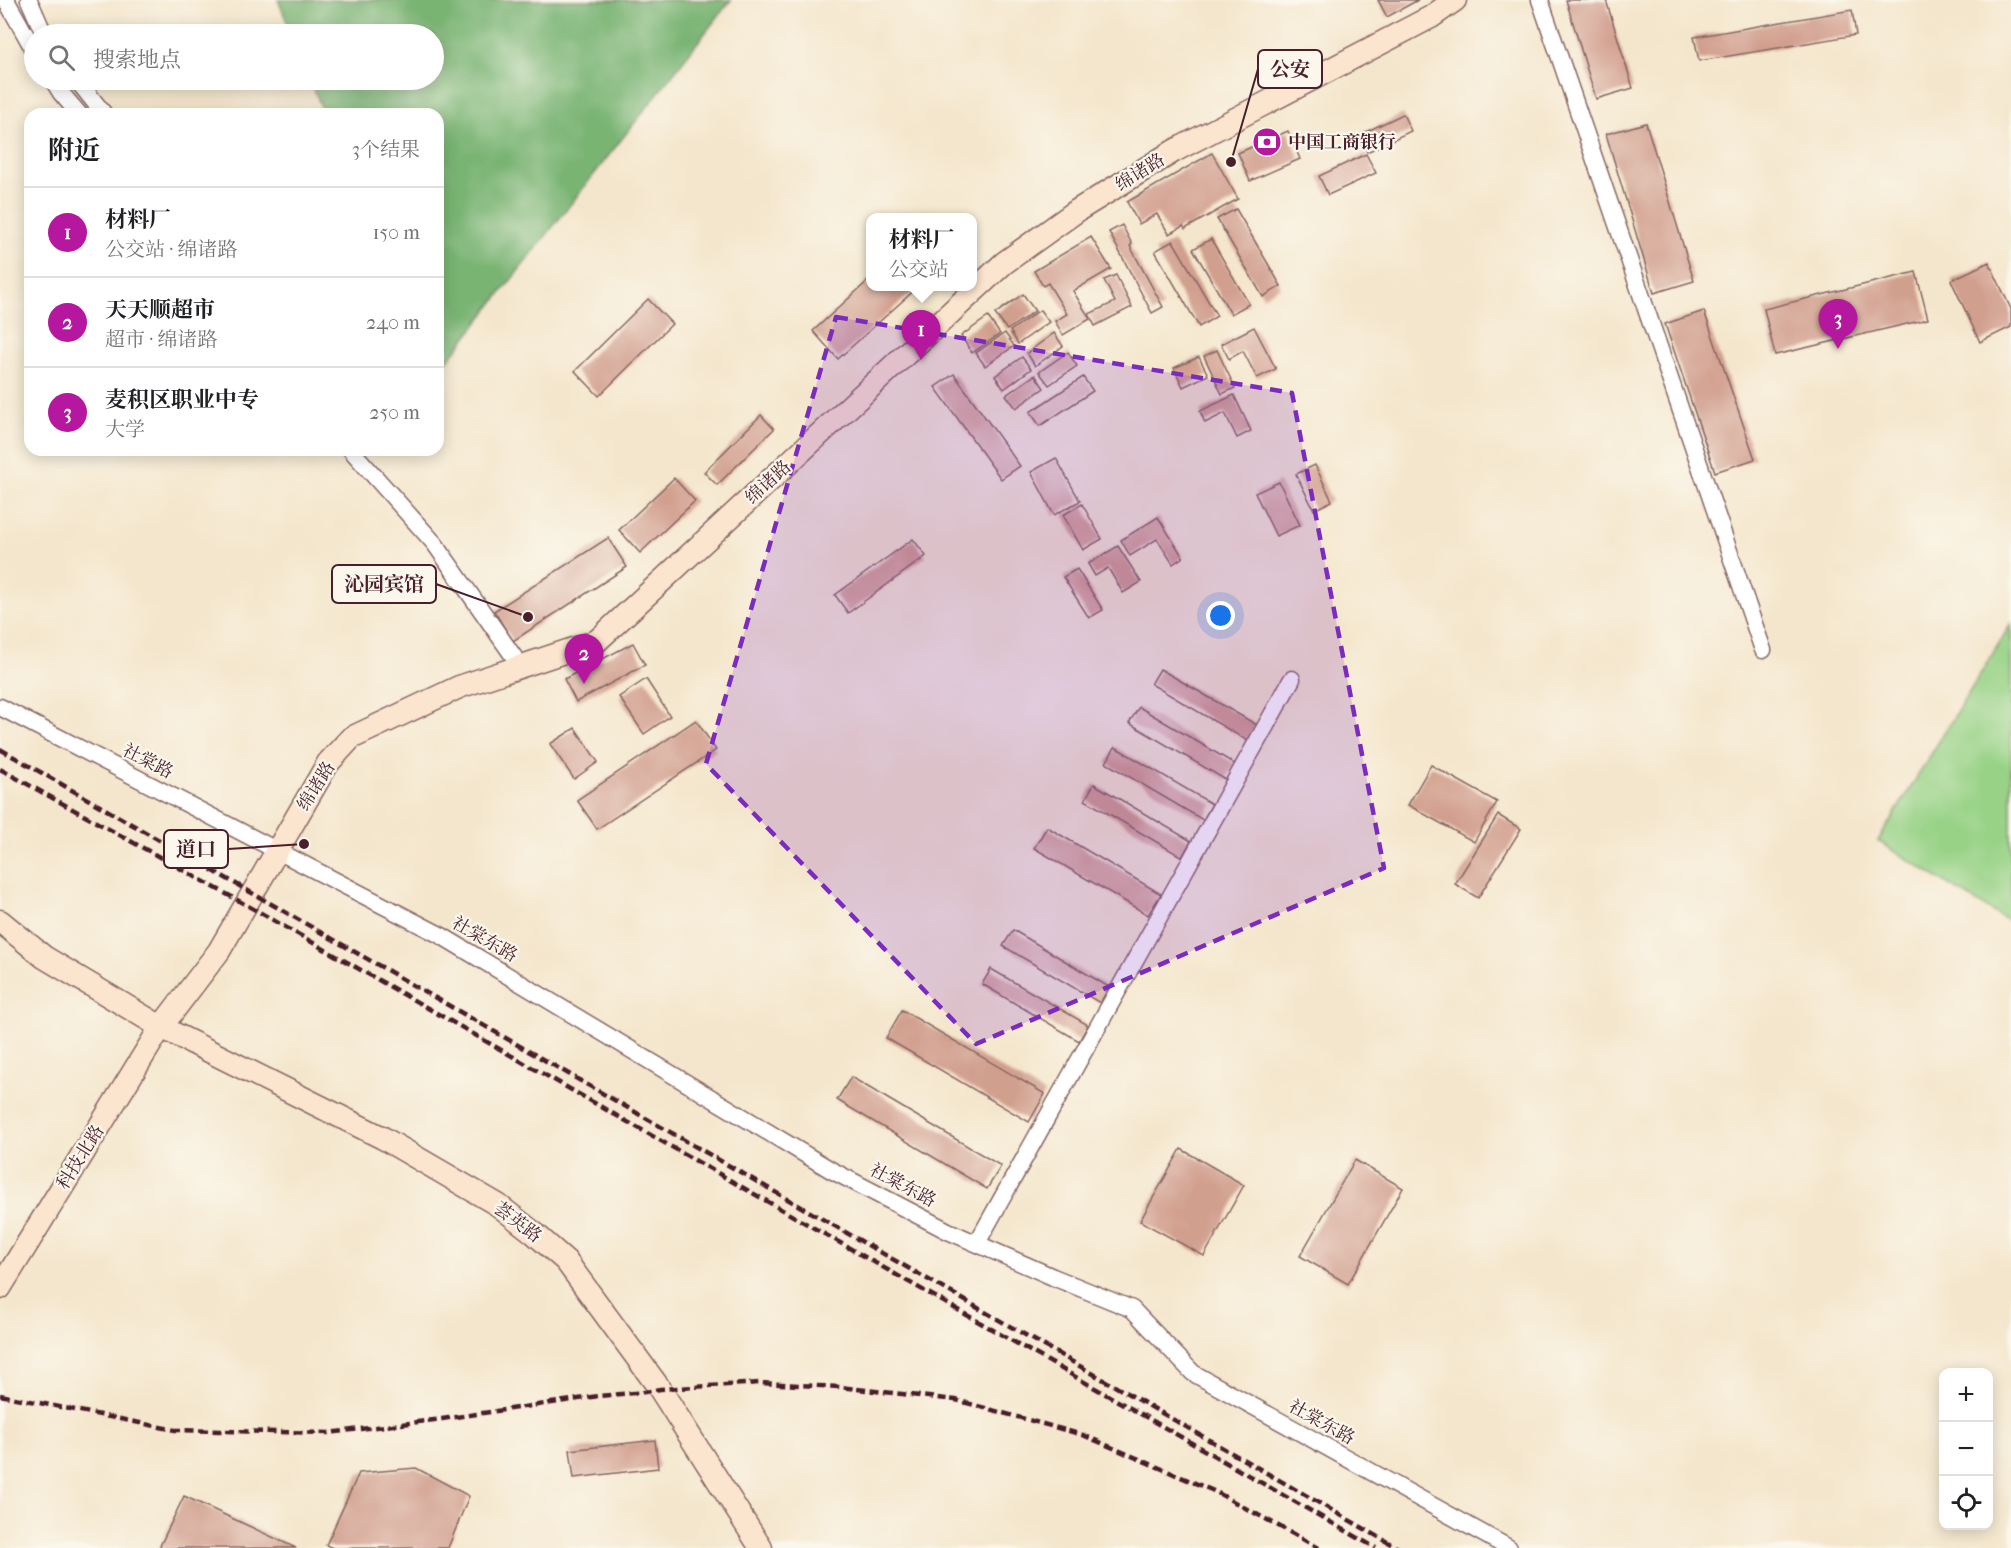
<!DOCTYPE html>
<html lang="zh">
<head>
<meta charset="utf-8">
<style>
  body { margin:0; font-family:"IM FELL French Canon","Noto Serif SC",serif; background:#f2f2f2; color:#202124 }
  .controls { position:absolute; right:18px; bottom:18px; display:grid; overflow:hidden; border-radius:12px; box-shadow:0 3px 15px #0003 }
  .controls button { width:54px; height:54px; display:grid; place-items:center; padding:0; border:0; border-bottom:2px solid #e0e0e0; background:#fff; color:#202124; font:30px sans-serif }
  .you { position:absolute; left:1221px; top:616px; width:21px; height:21px; margin:-15px; border:4px solid #fff; border-radius:50%; background:#1a73e8; box-shadow:0 0 0 9px #1a73e833 }
  .badge { display:grid; place-items:center; width:39px; height:39px; border-radius:50%; background:#b5179e; color:#fff; font-size:20px; font-weight:700 }
  .pin { position:absolute; translate:-50% -50px; filter:drop-shadow(0 2px 3px #0008) }
  .pin::after { content:''; position:absolute; top:32px; width:21px; height:18px; background:inherit; clip-path:polygon(0 0,100% 0,50% 100%) }
  .popup { position:absolute; left:866px; top:213px; width:111px; height:78px; box-sizing:border-box; display:grid; place-content:center; border-radius:12px; background:#fff; filter:drop-shadow(0 2px 4px #0005); font-size:20px; white-space:nowrap; color:#757577 }
  .popup b { font-size:22px; color:#202124 }
  .popup::after { content:''; position:absolute; left:50%; top:100%; margin-left:-12px; border:12px solid transparent; border-top-color:#fff }
  .list { margin:0; padding:0; list-style:none }
  h2 { display:flex; justify-content:space-between; align-items:center; height:78px; margin:0; padding:0 24px; font-size:26px }
  h2 small { font-size:20px; font-weight:400; color:#757577 }
  .list li { display:grid; grid-template-columns:39px 1fr auto; gap:18px; align-items:center; box-sizing:border-box; height:90px; padding:0 24px; border-top:2px solid #e0e0e0 }
  .list b { display:block; font-size:22px; white-space:nowrap }
  .list p { margin:0; font-size:20px; white-space:nowrap; color:#757577 }
  .list em { font-size:20px; font-style:normal; color:#757577 }
  .icon { flex:none; width:33px; height:33px; fill:none; stroke:currentColor; stroke-width:2; stroke-linecap:round; stroke-linejoin:round }
  .map { position:relative; flex:none; width:2011px; height:1548px; overflow:hidden }
  .search { position:absolute; background:#fff; box-shadow:0 3px 15px #0003; left:24px; top:24px; width:420px; height:66px; display:flex; align-items:center; gap:15px; box-sizing:border-box; padding:0 21px; border-radius:33px; color:#757577; font-size:22px }
  .panel { position:absolute; background:#fff; box-shadow:0 3px 15px #0003; left:24px; top:108px; width:420px; height:348px; border-radius:18px }
  .map>svg:first-child { display:block }
</style>
</head>
<body>
<div class="map">
<svg width="2011" height="1548" viewBox="0 0 2011 1548">
  <rect width="100%" height="100%" fill="#fbf7ec"/>
  <filter id="ink" filterUnits="userSpaceOnUse"><feTurbulence type="fractalNoise" baseFrequency=".0167" numOctaves="2"/><feDisplacementMap in="SourceGraphic" scale="12" xChannelSelector="R" yChannelSelector="G"/><feConvolveMatrix kernelMatrix="1 2 1 2 8 2 1 2 1" color-interpolation-filters="sRGB"/></filter>
  <filter id="wash" filterUnits="userSpaceOnUse"><feTurbulence type="fractalNoise" baseFrequency=".008" numOctaves="4" result="noise"/><feDisplacementMap in="SourceGraphic" scale="24" xChannelSelector="R" yChannelSelector="G"/><feGaussianBlur stdDeviation="1.35" result="paint"/><feColorMatrix in="noise" values="0 0 0 0 0 0 0 0 0 0 0 0 0 0 0 0 0 1.4 0 .05"/><feComposite in="paint" operator="in"/></filter>
  <g filter="url(#wash)">
    <rect width="100%" height="100%" fill="#f4e6cc"/>
    <path fill="#97d286" stroke="#707858" stroke-width="1.5" d="M2011 624V923L1878 841Z"/>
    <path fill="#79b473" stroke="#626a4f" stroke-width="1.5" d="M278 0H731L438 373V114H324L310 80H434V34H292Z"/>
    <g id="blocks">
      <g fill="#d19f8e">
        <path d="M1378 0H1418L1387 17Z"/>
        <path d="M1566 0H1606L1633 88 1596 99Z"/>
        <path d="M1852 10 1856 35 1699 61 1694 37Z"/>
        <path d="M1403 114 1411 131 1367 152 1359 135Z"/>
        <path d="M1646 123 1694 281 1654 293 1606 134Z"/>
        <path d="M1288 131 1300 159 1250 181 1238 153Z"/>
        <path d="M1212 153 1238 199 1185 229 1183 226 1169 234 1157 214 1139 224 1127 202Z"/>
        <path d="M1366 154 1376 173 1328 195 1319 176Z"/>
        <path d="M1236 209 1281 286 1263 297 1217 219Z"/>
        <path d="M1122 225 1132 244 1130 246 1163 307 1152 313 1109 232Z"/>
        <path d="M1091 237 1111 269 1073 291 1090 319 1063 335 1055 321 1067 314 1048 283 1043 286 1034 271Z"/>
        <path d="M1211 239 1249 304 1231 314 1193 249Z"/>
        <path d="M1173 241 1217 316 1199 327 1155 251Z"/>
        <path d="M1989 262 2011 309V327L1980 342 1951 280Z"/>
        <path d="M1916 272 1928 319 1775 355 1764 309Z"/>
        <path d="M1116 275 1132 307 1095 326 1089 314 1115 302 1104 280Z"/>
        <path d="M870 279V286H919L838 359 813 331Z"/>
        <path d="M1023 294 1035 311 1007 330 995 314Z"/>
        <path d="M648 299 672 324 599 396 575 371Z"/>
        <path d="M1040 310 1049 322 1018 344 1010 331Z"/>
        <path d="M1704 311 1755 459 1715 472 1665 324Z"/>
        <path d="M988 317 1000 334 972 353 961 336Z"/>
        <path d="M1254 327 1276 369 1257 378 1243 351 1229 359 1221 344Z"/>
        <path d="M1005 333 1014 346 985 366 976 353Z"/>
        <path d="M1054 333 1063 346 1035 366 1027 353Z"/>
        <path d="M1217 350 1235 388 1222 394 1204 356Z"/>
        <path d="M1068 352 1077 366 1049 385 1039 372Z"/>
        <path d="M1022 357 1031 369 1004 389 995 376Z"/>
        <path d="M1199 357 1208 375 1183 387 1174 368Z"/>
        <path d="M954 374 1020 466 1001 479 935 387Z"/>
        <path d="M1035 375 1044 388 1016 408 1006 395Z"/>
        <path d="M1083 377 1093 391 1040 426 1030 412Z"/>
        <path d="M1234 395 1251 431 1237 438 1225 413 1205 423 1200 411Z"/>
        <path d="M761 415 774 429 717 485 704 472Z"/>
        <path d="M1056 458 1080 501 1054 515 1031 472Z"/>
        <path d="M1315 465 1332 501 1314 510 1296 474Z"/>
        <path d="M674 478 695 501 640 553 619 530Z"/>
        <path d="M1279 482 1300 525 1276 536 1255 493Z"/>
        <path d="M1082 504 1102 539 1083 550 1063 515Z"/>
        <path d="M1158 517 1183 557 1173 564 1157 539 1130 556 1121 540Z"/>
        <path d="M608 538 627 567 513 641 494 611Z"/>
        <path d="M913 539 926 556 848 613 835 595Z"/>
        <path d="M1118 546 1141 582 1123 593 1108 568 1095 576 1088 564Z"/>
        <path d="M1077 569 1103 610 1089 618 1063 577Z"/>
        <path d="M633 643 645 665 576 702 564 679Z"/>
        <path d="M1160 669 1257 725 1248 741 1151 684Z"/>
        <path d="M646 679 670 716 644 734 619 697Z"/>
        <path d="M1139 707 1235 764 1226 780 1129 723Z"/>
        <path d="M696 720 716 750 597 829 577 800Z"/>
        <path d="M575 728 598 762 574 779 550 744Z"/>
        <path d="M1115 747 1212 804 1203 820 1106 763Z"/>
        <path d="M1431 765 1497 802 1474 842 1408 805Z"/>
        <path d="M1094 784 1191 841 1182 857 1085 800Z"/>
        <path d="M1498 815 1521 829 1478 898 1455 884Z"/>
        <path d="M1047 827 1161 894 1148 915 1034 848Z"/>
        <path d="M1013 930 1109 987 1100 1003 1003 946Z"/>
        <path d="M991 969 1088 1025 1079 1041 982 984Z"/>
        <path d="M902 1010 1045 1094 1029 1122 886 1038Z"/>
        <path d="M851 1077 1001 1166 987 1189 837 1100Z"/>
        <path d="M1181 1149 1244 1185 1204 1256 1140 1221Z"/>
        <path d="M1355 1160 1403 1188 1348 1284 1300 1256Z"/>
        <path d="M655 1440 658 1468 574 1478 570 1450Z"/>
        <path d="M416 1468 469 1496 448 1548H333L326 1545 359 1473Z"/>
        <path d="M184 1496 296 1548H159Z"/>
      </g>
    </g>
  </g>
  <g filter="url(#ink)">
    <use href="#blocks" fill-opacity="0" stroke="#866563" stroke-width="1.5"/>
    <g fill="none" stroke-linecap="round" stroke-linejoin="round">
      <g stroke="#866563" stroke-width="19">
        <g id="street">
          <path d="M6 0 34 50"/>
          <path d="M29 0 44 34"/>
          <path d="M1540 0 1763 650"/>
          <path d="M53 80 61 93 79 114"/>
          <path d="M77 80 104 114"/>
          <path d="M351 450 435 544 521 667"/>
          <path d="M0 707 442 936 831 1170 948 1231 1053 1277 1132 1309 1193 1373 1509 1548"/>
          <path d="M977 1243 1292 679"/>
        </g>
      </g>
      <g stroke="#866563" stroke-width="25">
        <g id="secondary">
          <path d="M0 921 44 957 161 1027 383 1138 498 1205 534 1233 566 1261 660 1389 761 1548"/>
          <path d="M0 1288 161 1027 219 951 328 763 351 738 459 687 597 641 1004 263 1078 210 1174 151 1431 17 1455 0"/>
        </g>
      </g>
      <use href="#street" stroke="#fff" stroke-width="16"/>
      <use href="#secondary" stroke="#fce5cf" stroke-width="22"/>
      <g stroke="#4a1f2b" stroke-width="4.5" stroke-dasharray="9 4.5" stroke-linecap="butt">
        <path d="M0 749 1398 1548"/>
        <path d="M0 769 259 912 1376 1548"/>
        <path d="M0 1395 175 1430 328 1433 442 1419 599 1396 645 1392 660 1389 760 1383 839 1387 956 1400 1083 1435 1216 1492 1319 1548"/>
      </g>
    </g>
  </g>
  <path fill="#7b2cbf" fill-opacity="0.2" stroke="#7b2cbf" stroke-width="4.5" stroke-dasharray="12 8" stroke-linejoin="round" d="M836 317 1292 393 1384 868 976 1044 706 764Z"/>
  <defs>
    <g id="bank-disc" transform="scale(1.5)"><circle r="9.5" fill="#b5179e" stroke="#fbf7ec"/><path d="M-6-4H6V4H-6ZM0-2.3a2.3 2.3 0 1 0 0 4.6a2.3 2.3 0 1 0 0-4.6Z" fill="#fff"/></g>
  </defs>
  <g fill-rule="evenodd">
    <use href="#bank-disc" x="1267" y="142"/>
  </g>
  <g text-anchor="middle" stroke-width="4.5" stroke-linejoin="round" paint-order="stroke">
    <g font-size="18" font-weight="bold" fill="#4a1f2b" stroke="#fbf7ec" text-anchor="start">
      <text x="1288" y="148">中国工商银行</text>
    </g>
    <g font-size="18" fill="#4a1f2b" stroke="#fbf7ec">
      <text transform="translate(1140 172) rotate(-32)" y="6">绵诸路</text>
      <text transform="translate(768 482) rotate(-43)" y="6">绵诸路</text>
      <text transform="translate(148 761) rotate(27)" y="6">社棠路</text>
      <text transform="translate(316 786) rotate(-58)" y="6">绵诸路</text>
      <text transform="translate(485 939) rotate(30)" y="6">社棠东路</text>
      <text transform="translate(80 1157) rotate(-58)" y="6">科技北路</text>
      <text transform="translate(903 1185) rotate(28)" y="6">社棠东路</text>
      <text transform="translate(518 1222) rotate(37)" y="6">荟英路</text>
      <text transform="translate(1322 1422) rotate(29)" y="6">社棠东路</text>
    </g>
  </g>
  <path fill="none" stroke="#4a1f2b" stroke-width="2" d="M1231 162L1258 69M528 617L436 584M304 844L228 849"/>
  <g fill="#4a1f2b" stroke="#fbf7ec" stroke-width="2">
    <circle cx="1231" cy="162" r="6"/>
    <circle cx="528" cy="617" r="6"/>
    <circle cx="304" cy="844" r="6"/>
  </g>
  <g fill="#fbf7ec" stroke="#4a1f2b" stroke-width="2">
    <rect x="1258" y="50" width="64" height="38" rx="6"/>
    <rect x="332" y="565" width="104" height="38" rx="6"/>
    <rect x="164" y="830" width="64" height="38" rx="6"/>
  </g>
  <g font-size="20" text-anchor="middle" font-weight="bold" fill="#4a1f2b">
    <text x="1290" y="76">公安</text>
    <text x="384" y="591">沁园宾馆</text>
    <text x="196" y="856">道口</text>
  </g>
</svg>
<div class="controls">
<button>+</button>
<button>−</button>
<button><svg class="icon" aria-label="locate" viewBox="0 0 24 24"><circle cx="12" cy="12" r="6"/><path d="M12 2v4M12 18v4M2 12h4M18 12h4"/></svg></button>
</div>
<div class="you"></div>
<div class="pin badge" style="left:921px;top:360px">1</div>
<div class="popup"><b>材料厂</b>公交站</div>
<div class="pin badge" style="left:584px;top:684px">2</div>
<div class="pin badge" style="left:1838px;top:349px">3</div>
<div class="search"><svg class="icon" aria-label="search" viewBox="0 0 24 24"><circle cx="10" cy="10" r="6"/><path d="M15 15l6 6"/></svg>搜索地点</div>
<section class="panel">
<h2>附近<small>3个结果</small></h2>
<ul class="list">
<li><span class="badge">1</span><div><b>材料厂</b><p>公交站 · 绵诸路</p></div><em>150 m</em></li>
<li><span class="badge">2</span><div><b>天天顺超市</b><p>超市 · 绵诸路</p></div><em>240 m</em></li>
<li><span class="badge">3</span><div><b>麦积区职业中专</b><p>大学</p></div><em>250 m</em></li>
</ul>
</section>
</div>
</body>
</html>
